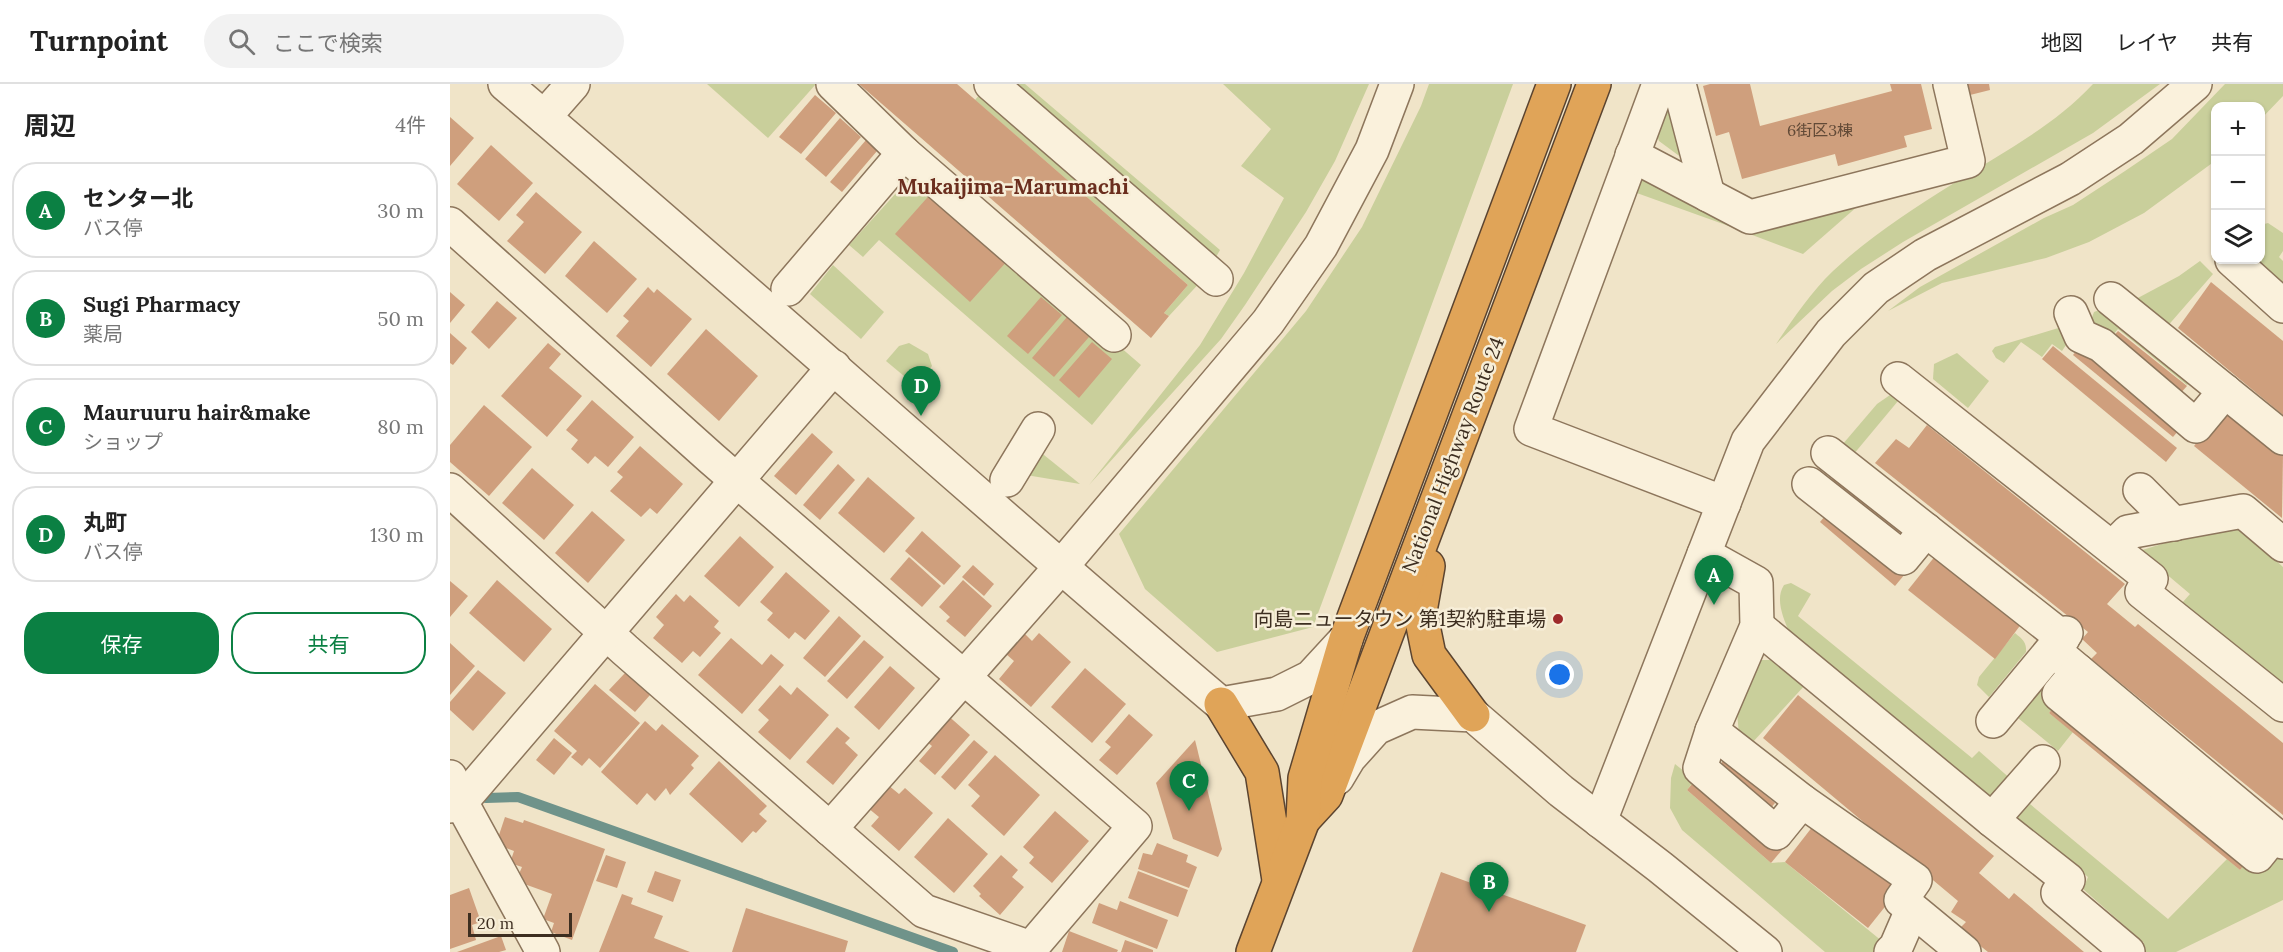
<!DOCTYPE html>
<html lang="ja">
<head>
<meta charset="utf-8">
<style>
  body { margin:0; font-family:Lora,"Noto Sans JP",serif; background:#f2f2f2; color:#222 }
  .controls { position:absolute; right:18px; top:18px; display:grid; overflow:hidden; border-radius:12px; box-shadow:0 2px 4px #0004 }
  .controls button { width:54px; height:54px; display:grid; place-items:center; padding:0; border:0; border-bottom:2px solid #e0e0e0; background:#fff; color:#222; font:30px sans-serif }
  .scale { position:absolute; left:18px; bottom:15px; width:104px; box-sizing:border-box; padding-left:6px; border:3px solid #3d2e20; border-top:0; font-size:16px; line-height:21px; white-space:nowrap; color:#3d2e20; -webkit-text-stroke:4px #f7eed8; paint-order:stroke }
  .you { position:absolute; left:1110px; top:591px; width:21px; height:21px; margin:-15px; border:4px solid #fff; border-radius:50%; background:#1a73e8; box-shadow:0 0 0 9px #1a73e833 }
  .badge { display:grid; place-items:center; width:39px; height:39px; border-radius:50%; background:#0b8043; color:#fff; font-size:20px; font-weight:700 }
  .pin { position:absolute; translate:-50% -50px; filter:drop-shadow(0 2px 3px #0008) }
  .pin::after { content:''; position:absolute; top:32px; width:21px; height:18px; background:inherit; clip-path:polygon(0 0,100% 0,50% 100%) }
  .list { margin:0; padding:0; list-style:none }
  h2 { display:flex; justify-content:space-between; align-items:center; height:78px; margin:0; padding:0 24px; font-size:26px }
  h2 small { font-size:20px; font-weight:400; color:#767676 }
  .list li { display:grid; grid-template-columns:39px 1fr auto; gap:18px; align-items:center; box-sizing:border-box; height:96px; margin:0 12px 12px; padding:0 12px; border:2px solid #e0e0e0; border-radius:24px }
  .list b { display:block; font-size:22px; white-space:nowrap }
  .list p { margin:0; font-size:20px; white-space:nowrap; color:#767676 }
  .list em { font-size:20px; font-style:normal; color:#767676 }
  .actions { display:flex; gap:12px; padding:18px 24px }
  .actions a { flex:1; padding:14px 0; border:2px solid #0b8043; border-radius:24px; text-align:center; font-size:21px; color:#0b8043 }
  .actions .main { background:#0b8043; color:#fff }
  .icon { flex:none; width:33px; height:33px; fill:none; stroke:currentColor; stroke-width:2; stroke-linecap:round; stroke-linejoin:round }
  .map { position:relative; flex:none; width:1833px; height:868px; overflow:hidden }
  header { display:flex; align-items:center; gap:36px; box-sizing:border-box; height:84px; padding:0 30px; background:#fff; border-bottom:2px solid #e0e0e0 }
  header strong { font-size:28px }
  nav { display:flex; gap:33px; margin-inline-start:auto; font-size:21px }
  .search { width:420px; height:54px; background:#f2f2f2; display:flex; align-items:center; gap:15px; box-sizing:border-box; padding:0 21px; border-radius:33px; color:#767676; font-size:22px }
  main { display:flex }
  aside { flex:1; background:#fff }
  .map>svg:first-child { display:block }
</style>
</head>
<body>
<header>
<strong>Turnpoint</strong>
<div class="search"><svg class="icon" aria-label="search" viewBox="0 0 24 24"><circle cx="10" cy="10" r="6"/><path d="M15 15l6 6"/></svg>ここで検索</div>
<nav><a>地図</a><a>レイヤ</a><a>共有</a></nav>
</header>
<main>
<aside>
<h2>周辺<small>4件</small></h2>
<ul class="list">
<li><span class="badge">A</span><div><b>センター北</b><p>バス停</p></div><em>30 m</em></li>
<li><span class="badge">B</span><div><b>Sugi Pharmacy</b><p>薬局</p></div><em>50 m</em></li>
<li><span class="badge">C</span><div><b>Mauruuru hair&amp;make</b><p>ショップ</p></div><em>80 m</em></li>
<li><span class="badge">D</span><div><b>丸町</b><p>バス停</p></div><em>130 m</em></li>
</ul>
<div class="actions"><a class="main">保存</a><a>共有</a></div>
</aside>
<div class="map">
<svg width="1833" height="868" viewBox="0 0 1833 868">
  <rect width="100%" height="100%" fill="#f0e4c8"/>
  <g fill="#c9cf9b">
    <path d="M257 0H366L318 54Z"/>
    <path d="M538 0H575L770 166 754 194 719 232 714 229 738 201 525 16Z"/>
    <path d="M773 0H919L885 77 856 128 795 221 771 255 639 401 750 261 794 189 834 114 791 82 821 45Z"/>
    <path d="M979 0H1063L863 543 767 568 695 505 669 450 856 227 912 143 971 22Z"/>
    <path d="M1643 0H1710L1643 49 1453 158 1411 185 1382 207 1326 260C1344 234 1360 209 1383 187 1418 154 1461 126 1501 101 1551 69 1602 44 1643 0Z"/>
    <path d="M1775 0H1833V12L1811 35 1810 22H1766L1765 77 1694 129 1639 158 1596 174 1492 199 1438 227 1470 203 1594 134 1623 121 1675 87 1722 55Z"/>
    <path d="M1216 12 1232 74 1209 57 1203 40Z"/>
    <path d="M466 87 691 281 642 341 429 156 413 173 399 161Z"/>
    <path d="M1189 90 1237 109 1287 145 1184 108Z"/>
    <path d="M1409 121 1353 170 1297 149Z"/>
    <path d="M1818 139 1833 149V167L1829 173 1833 177V201L1805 176H1810L1811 141Z"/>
    <path d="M1750 177 1763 190 1715 245 1686 215 1729 192Z"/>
    <path d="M383 181 434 228 411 255 360 210Z"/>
    <path d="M1654 224 1740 298 1737 301 1668 245 1658 257 1637 247 1644 228Z"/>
    <path d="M1615 242 1624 249 1612 267 1602 260 1592 273 1571 258 1554 279 1546 274 1542 267 1545 263Z"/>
    <path d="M459 259 478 270 482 282 466 302 436 277 449 262Z"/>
    <path d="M1507 269 1539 297 1518 324 1483 295 1484 280Z"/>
    <path d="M1453 302 1448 317 1403 371 1392 361 1427 320Z"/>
    <path d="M589 367 630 400 570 390Z"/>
    <path d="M1784 438 1833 483V603L1732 519 1740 510 1689 467Z"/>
    <path d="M1341 499 1361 510 1348 532 1522 674 1529 667 1563 697 1545 716 1339 548C1333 533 1325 515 1334 501Z"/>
    <path d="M1565 549C1572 555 1577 558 1576 568L1539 613 1527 601 1529 593Z"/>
    <path d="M1310 576H1326L1356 600 1302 659 1289 650 1287 629Z"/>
    <path d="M1603 579 1615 589 1607 619 1599 629 1623 648 1608 667 1562 629Z"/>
    <path d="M1225 680 1245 696 1237 706 1321 779 1335 778 1438 862 1432 868H1375L1232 746 1220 724 1221 694Z"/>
    <path d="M1580 720 1718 835 1777 775 1790 786 1798 776 1833 767V816L1726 868H1687L1694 859 1633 805 1638 793 1567 734Z"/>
  </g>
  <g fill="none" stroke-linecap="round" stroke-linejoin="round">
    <path stroke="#6f938a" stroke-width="10" d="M36 714 68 713 503 868"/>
  </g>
  <g fill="#cf9f7d">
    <path d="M409 0H507L738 201 714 229 719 232 701 254Z"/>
    <path d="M1260 0H1300L1310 42 1442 7 1440 0H1471L1482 45 1454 52 1457 63 1388 82 1385 70 1292 95 1279 48 1266 52 1253 2Z"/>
    <path d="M1517 0H1539L1540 6 1520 11Z"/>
    <path d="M365 11 386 29 351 70 329 53Z"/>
    <path d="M0 33 24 54 0 82Z"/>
    <path d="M390 34 411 53 376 93 355 75Z"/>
    <path d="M416 56 427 67 392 108 380 98Z"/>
    <path d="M41 61 83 99 49 137 7 100Z"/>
    <path d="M484 106 559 175 520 218 445 150Z"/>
    <path d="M86 108 132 148 95 190 57 157 74 138 66 131Z"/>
    <path d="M144 157 187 195 157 229 115 192Z"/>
    <path d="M1761 198 1833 257V331L1728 244Z"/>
    <path d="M198 203 204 209 207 205 242 235 201 283 166 252 179 237 173 232Z"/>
    <path d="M0 208 15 221 0 239Z"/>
    <path d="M591 213 612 231 578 270 557 252Z"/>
    <path d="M47 217 67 234 39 265 21 248Z"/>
    <path d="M617 233 639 253 604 293 582 274Z"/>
    <path d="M256 245 308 292 269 337 217 290Z"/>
    <path d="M1668 247 1737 302 1728 312 1659 257Z"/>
    <path d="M0 249 17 264 3 281 0 279Z"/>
    <path d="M642 258 662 275 629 314 609 296Z"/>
    <path d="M1633 258 1733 341 1723 353 1623 271Z"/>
    <path d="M98 259 111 270 99 284 132 312 97 353 51 312Z"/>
    <path d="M1603 262 1727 364 1716 378 1592 275Z"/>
    <path d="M142 316 184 353 158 383 145 372 138 380 121 365 128 356 116 346Z"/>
    <path d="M34 321 82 363 39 412 0 378V361Z"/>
    <path d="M1777 322 1833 369 1832 434 1744 362Z"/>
    <path d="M1477 341 1675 500 1657 520 1685 543 1688 540 1833 659V731L1641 575 1647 569 1632 555 1638 548 1425 379 1446 355 1459 364Z"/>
    <path d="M362 349 383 368 346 411 324 392Z"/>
    <path d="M190 362 233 400 207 430 200 424 191 433 160 407 173 393 167 388Z"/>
    <path d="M388 380 405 396 370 436 353 421Z"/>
    <path d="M82 384 124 421 94 456 52 419Z"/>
    <path d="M1387 390 1451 446 1442 457 1377 400Z"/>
    <path d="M418 393 465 434 434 469 388 429Z"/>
    <path d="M1380 426 1455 490 1445 502 1370 438Z"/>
    <path d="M142 427 175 456 138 499 105 469Z"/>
    <path d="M472 447 511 482 494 501 455 467Z"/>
    <path d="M290 452 324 483 289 523 254 492Z"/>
    <path d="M1486 471 1572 539 1545 575 1458 506Z"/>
    <path d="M459 473 491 502 472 523 440 495Z"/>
    <path d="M523 481 544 500 534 512 512 493Z"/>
    <path d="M336 488 380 527 355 556 345 548 339 555 317 536 323 529 310 518Z"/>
    <path d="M47 496 102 545 74 578 19 529Z"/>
    <path d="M513 496 542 522 515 553 496 537 500 533 489 523Z"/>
    <path d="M0 497 18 512 0 533Z"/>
    <path d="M226 510 234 518 240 511 269 537 264 543 271 549 250 573 243 567 232 579 203 554 214 541 206 533Z"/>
    <path d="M389 532 411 552 375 593 353 574Z"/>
    <path d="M574 549 582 557 589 549 621 578 581 623 549 595 564 577 556 570Z"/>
    <path d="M281 554 312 581 321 570 334 581 292 630 248 591Z"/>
    <path d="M414 556 434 573 397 615 377 597Z"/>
    <path d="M0 559 25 582 0 611Z"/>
    <path d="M440 582 465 604 429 646 404 623Z"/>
    <path d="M635 584 676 620 642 659 601 623Z"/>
    <path d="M28 586 56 609 23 647 0 626V618Z"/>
    <path d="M175 589 200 611 185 628 159 606Z"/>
    <path d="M145 600 190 639 150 684 139 674 132 682 121 673 127 667 104 647Z"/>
    <path d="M330 601 341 611 347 603 379 631 340 676 308 648 319 636 308 626Z"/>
    <path d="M1348 611 1544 772 1529 789 1559 815 1564 809 1634 868H1538L1509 845 1516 838 1501 828 1508 817 1313 654Z"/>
    <path d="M1607 619 1798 776 1790 786 1599 629Z"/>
    <path d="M495 629 520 651 485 691 469 677 482 662 472 654Z"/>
    <path d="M679 630 703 651 667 691 649 676 661 663 655 658Z"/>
    <path d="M195 637 206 647 212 640 249 672 241 681 244 684 220 711 216 704 205 717 197 709 187 721 151 688Z"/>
    <path d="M387 643 400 654 395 659 408 671 383 701 356 678Z"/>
    <path d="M104 654 122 669 104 691 86 676Z"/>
    <path d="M524 656 538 668 505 706 491 693Z"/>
    <path d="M745 656 772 765 768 773 723 755 706 699Z"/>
    <path d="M545 671 590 711 554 752 521 722 530 712 518 701Z"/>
    <path d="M269 677 317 722 309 730 317 737 306 749 303 747 292 759 239 710Z"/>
    <path d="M1273 677 1325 719 1315 731 1264 689Z"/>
    <path d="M1248 693 1332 766 1321 779 1237 706Z"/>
    <path d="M438 701 449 710 455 704 483 729 449 767 421 742 429 733 418 724Z"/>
    <path d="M605 727 639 757 602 799 579 779 584 773 573 763Z"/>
    <path d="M55 733 73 739 74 736 155 765 122 856 101 848 104 839 93 835 102 810 66 797 72 783 60 779 64 767 51 762 52 759 47 757Z"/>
    <path d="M1370 733 1454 799 1418 844 1335 778Z"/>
    <path d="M498 734 538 770 504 809 464 773Z"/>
    <path d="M707 759 738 771 736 778 747 783 739 804 688 785 693 769 702 771Z"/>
    <path d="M156 771 176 778 167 804 146 797Z"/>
    <path d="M551 771 568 786 562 793 574 803 550 831 529 812 531 810 523 802Z"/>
    <path d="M205 787 231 796 223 818 197 808Z"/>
    <path d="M688 787 738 806 728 833 678 814Z"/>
    <path d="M991 788 1136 841 1126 868H962Z"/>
    <path d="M19 804 31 838 22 841 26 856 0 865V811Z"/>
    <path d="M172 810 183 814 181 820 213 832 204 854 240 868H149Z"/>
    <path d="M670 817 718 836 707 865 642 839 649 819 667 826Z"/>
    <path d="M296 824 398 857 395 868H282Z"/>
    <path d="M619 847 668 866 667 868H612Z"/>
    <path d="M51 852 56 866 49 868H7Z"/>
    <path d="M675 856 703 866V868H671Z"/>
  </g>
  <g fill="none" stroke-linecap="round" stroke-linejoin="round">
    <g stroke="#8d765c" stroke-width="36">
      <g id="minor">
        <path d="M55 0C296 204 530 416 771 620L827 610 861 593 896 555"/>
        <path d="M383 0 454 69 664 251"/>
        <path d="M541 0 766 195"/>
        <path d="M1209 0 1081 345 1274 419"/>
        <path d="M1229 0 1258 111"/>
        <path d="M94 33 123 0"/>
        <path d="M1182 71 1300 133 1518 77 1500 0"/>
        <path d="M0 140 261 374 685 742 581 864 474 827 175 566 0 406"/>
        <path d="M1782 176 1833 222"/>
        <path d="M338 205 454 69"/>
        <path d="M1661 215 1833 354"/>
        <path d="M1621 229 1631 252 1651 261 1746 342 1775 307"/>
        <path d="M1448 295 1701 495 1692 508 1833 621"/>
        <path d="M1378 369 1613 554"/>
        <path d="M557 396 588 345"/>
        <path d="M1359 400 1453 474 1476 446"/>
        <path d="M1690 406 1724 440"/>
        <path d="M1662 464 1678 448 1793 427 1833 461"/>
        <path d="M1254 470 1306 499 1307 542 1262 647 1352 717 1465 796 1451 816 1514 868"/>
        <path d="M1307 542 1542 736"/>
        <path d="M1603 566 1833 758"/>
        <path d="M1628 587 1609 610 1807 772 1824 751"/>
        <path d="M1543 637 1616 549"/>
        <path d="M1262 647 1250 684 1326 749 1352 717"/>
        <path d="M1593 678 1542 736 1618 796 1608 809 1678 868"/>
        <path d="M0 693 11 718 93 868"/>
        <path d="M887 694 899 674 926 644 962 628 1023 631 1111 707 1210 783 1315 868"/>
        <path d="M0 722 11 718 384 283"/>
        <path d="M1150 737 1298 357 1381 249 1426 204 1475 171 1620 95 1681 55 1745 0"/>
        <path d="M380 745 610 484 818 238 871 162 922 66 947 0"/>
        <path d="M1441 868 1446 863 1462 826"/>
      </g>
    </g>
    <g stroke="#5b4430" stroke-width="36">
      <g id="highway">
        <path d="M978 482 970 527 979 571 1023 631"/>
        <path d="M771 620 812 688 829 796"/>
        <path d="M853 736 876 711 1144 0"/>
        <path d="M803 868 853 736 855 694 896 555 1104 0"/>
      </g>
    </g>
    <use href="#minor" stroke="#faf1dc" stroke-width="33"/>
    <use href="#highway" stroke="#e0a458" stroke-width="33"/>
  </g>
  <circle fill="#9e2a2b" stroke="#f7eed8" stroke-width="2" cx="1108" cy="535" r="6"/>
  <g text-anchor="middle" stroke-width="5" stroke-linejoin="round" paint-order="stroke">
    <g font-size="16" fill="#624a37">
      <text x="1370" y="52">6街区3棟</text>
    </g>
    <g font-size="20" fill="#3d2e20" stroke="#f7eed8">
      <text transform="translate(1003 371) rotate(-69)" y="7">National Highway Route 24</text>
    </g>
    <g font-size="20" fill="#3d2e20" stroke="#f7eed8" text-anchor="end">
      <text x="1096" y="542">向島ニュータウン 第1契約駐車場</text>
    </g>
    <g font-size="21" font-weight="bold" fill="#6b2e1e" stroke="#f7eed8">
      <text x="563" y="110">Mukaijima-Marumachi</text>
    </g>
  </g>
</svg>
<div class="controls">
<button>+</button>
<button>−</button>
<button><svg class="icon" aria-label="layers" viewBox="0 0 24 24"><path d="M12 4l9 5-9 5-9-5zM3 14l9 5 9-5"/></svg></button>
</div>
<div class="scale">20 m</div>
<div class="you"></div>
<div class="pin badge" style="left:1264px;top:521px">A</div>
<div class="pin badge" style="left:1039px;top:828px">B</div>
<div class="pin badge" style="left:739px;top:727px">C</div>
<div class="pin badge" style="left:471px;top:332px">D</div>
</div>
</main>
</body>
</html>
